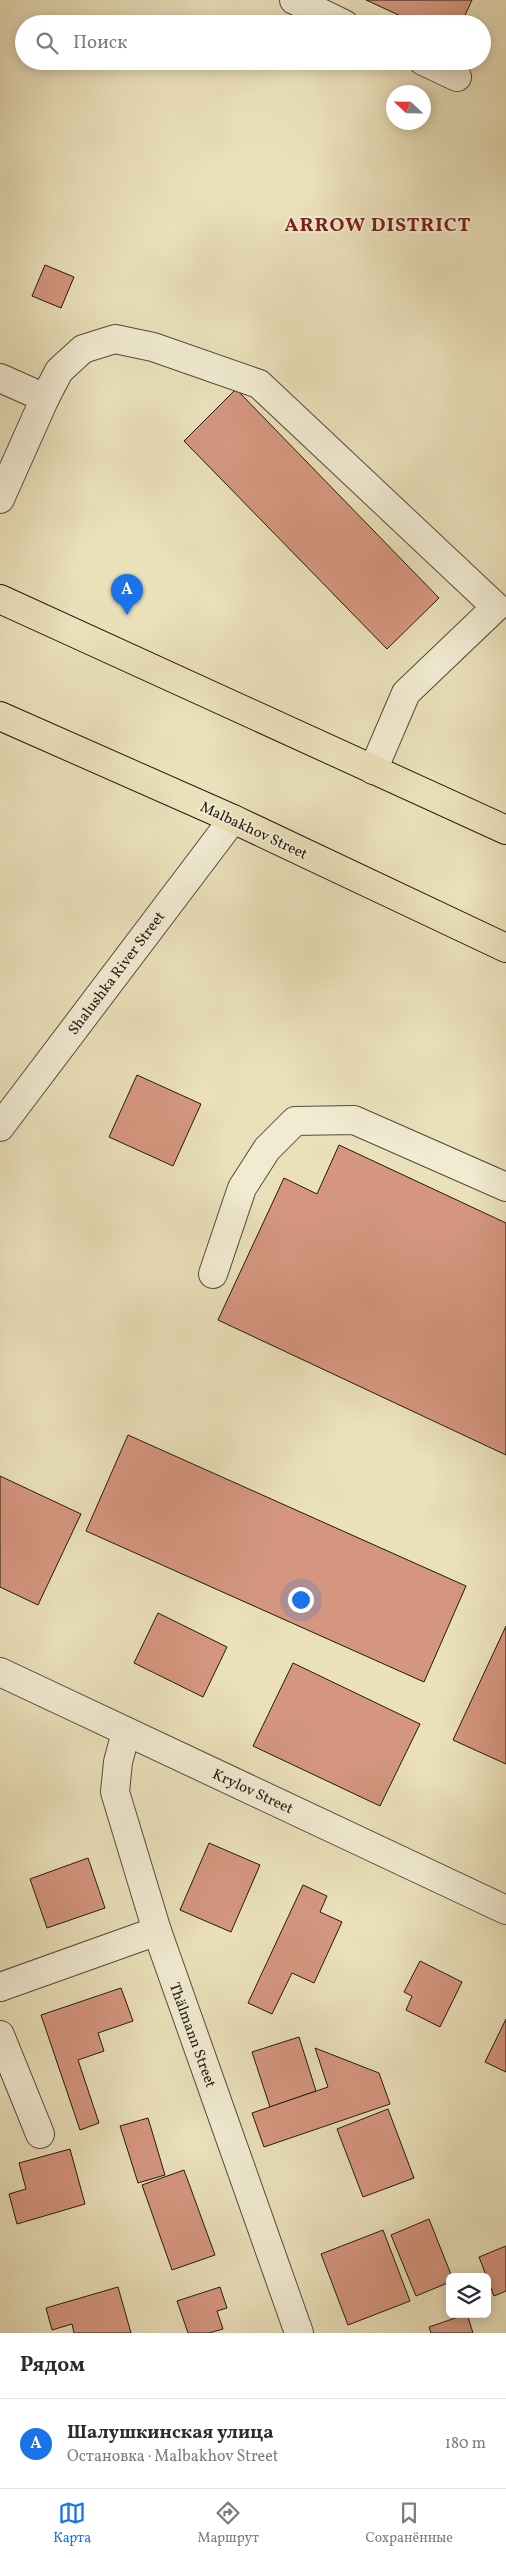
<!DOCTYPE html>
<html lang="ru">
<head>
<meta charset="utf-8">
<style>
  body { margin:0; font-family:Vollkorn,serif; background:#f7f7f7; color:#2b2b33 }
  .controls { position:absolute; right:15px; bottom:15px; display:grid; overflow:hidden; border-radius:8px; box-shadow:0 2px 12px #0003 }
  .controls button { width:45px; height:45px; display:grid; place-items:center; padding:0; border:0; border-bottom:1px solid #e1e1e2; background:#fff; color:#2b2b33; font:25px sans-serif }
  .compass { position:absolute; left:386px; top:85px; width:45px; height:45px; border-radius:50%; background:#fff; box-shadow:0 2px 12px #0003; rotate:292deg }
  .you { position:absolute; left:300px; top:1599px; width:18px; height:18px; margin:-12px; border:4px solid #fff; border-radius:50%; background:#1a73e8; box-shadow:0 0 0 8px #1a73e833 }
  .badge { display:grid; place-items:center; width:32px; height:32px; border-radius:50%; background:#1a73e8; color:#fff; font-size:16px; font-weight:700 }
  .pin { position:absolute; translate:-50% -41px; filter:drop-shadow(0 1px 2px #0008) }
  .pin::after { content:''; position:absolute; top:26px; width:18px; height:15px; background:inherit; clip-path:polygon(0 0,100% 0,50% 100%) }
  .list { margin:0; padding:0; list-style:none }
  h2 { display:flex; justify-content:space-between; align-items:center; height:65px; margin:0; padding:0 20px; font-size:21px }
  h2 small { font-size:16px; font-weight:400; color:#7c7c81 }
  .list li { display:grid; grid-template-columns:32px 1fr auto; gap:15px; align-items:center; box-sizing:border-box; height:90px; padding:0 20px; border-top:1px solid #e1e1e2 }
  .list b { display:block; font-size:19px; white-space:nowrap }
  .list p { margin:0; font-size:16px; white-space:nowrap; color:#7c7c81 }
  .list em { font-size:16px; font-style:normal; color:#7c7c81 }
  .icon { flex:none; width:28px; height:28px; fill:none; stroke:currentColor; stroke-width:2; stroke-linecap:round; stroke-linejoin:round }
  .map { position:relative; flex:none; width:506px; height:2333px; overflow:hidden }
  .search { position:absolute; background:#fff; box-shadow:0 2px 12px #0003; left:15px; right:15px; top:15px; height:55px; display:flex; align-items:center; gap:12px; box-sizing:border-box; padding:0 18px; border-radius:28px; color:#7c7c81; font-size:19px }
  .sheet { height:155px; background:#fff }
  nav { display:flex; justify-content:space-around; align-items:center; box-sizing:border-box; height:70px; border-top:1px solid #e1e1e2; background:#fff; font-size:14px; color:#7c7c81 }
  nav a { display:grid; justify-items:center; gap:2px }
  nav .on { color:#1a73e8 }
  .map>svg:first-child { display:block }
</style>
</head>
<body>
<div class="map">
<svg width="506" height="2333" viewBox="0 0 506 2333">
  <rect width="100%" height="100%" fill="#eae0ba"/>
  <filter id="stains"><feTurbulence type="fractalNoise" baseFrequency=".004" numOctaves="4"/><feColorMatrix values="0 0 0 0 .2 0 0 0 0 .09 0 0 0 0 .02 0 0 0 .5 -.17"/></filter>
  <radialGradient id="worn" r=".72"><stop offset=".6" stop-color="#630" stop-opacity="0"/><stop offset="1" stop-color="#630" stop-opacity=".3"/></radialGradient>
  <g fill="#d4967f" stroke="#231812">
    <path d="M366 0H472L461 24H418Z"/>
    <path d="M45 265 74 277 61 308 32 296Z"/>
    <path d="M236 389 439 598 387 649 184 441Z"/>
    <path d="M137 1075 201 1104 173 1166 109 1137Z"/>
    <path d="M339 1145 506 1223V1455L218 1320 284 1178 317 1194Z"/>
    <path d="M128 1435 466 1586 424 1682 86 1531Z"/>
    <path d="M0 1476 81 1514 38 1605 0 1587Z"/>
    <path d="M158 1613 227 1647 203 1697 134 1663Z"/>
    <path d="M506 1626V1764L453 1740Z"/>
    <path d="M293 1663 420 1724 380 1806 253 1746Z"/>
    <path d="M209 1843 260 1865 231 1932 180 1910Z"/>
    <path d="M88 1858 105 1908 47 1928 30 1879Z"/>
    <path d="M303 1885 327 1896 320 1912 342 1922 314 1983 292 1973 272 2014 248 2003Z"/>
    <path d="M420 1961 462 1982 440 2027 406 2010 412 1996 404 1992Z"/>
    <path d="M121 1988 133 2021 98 2033 104 2051 78 2060 99 2123 80 2130 41 2015Z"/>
    <path d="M506 2019V2072L485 2062Z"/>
    <path d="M299 2037 316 2091 270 2107 252 2052Z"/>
    <path d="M315 2048 379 2073 390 2104 264 2147 252 2113 328 2087Z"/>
    <path d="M388 2109 414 2178 363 2197 337 2129Z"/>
    <path d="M148 2118 165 2175 138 2183 120 2126Z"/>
    <path d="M70 2149 85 2204 17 2224 9 2194 26 2189 19 2163Z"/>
    <path d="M184 2170 215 2255 172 2270 142 2185Z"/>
    <path d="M429 2219 452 2277H450V2282L416 2296 391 2235Z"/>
    <path d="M383 2230 410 2301 348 2325 321 2254Z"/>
    <path d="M506 2246V2291L494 2296 479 2257Z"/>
    <path d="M118 2287 131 2333H74L72 2324 52 2330 46 2308Z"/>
    <path d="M220 2287 227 2308 217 2311 223 2329 209 2333H188L177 2301Z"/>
    <path d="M467 2314 473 2333H431L429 2327Z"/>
  </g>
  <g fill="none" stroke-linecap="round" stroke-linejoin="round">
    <g stroke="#554a3c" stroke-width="30">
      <g id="minor">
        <path d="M294 0 344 24"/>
        <path d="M423 61 457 77"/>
        <path d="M0 378 45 398 0 499"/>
        <path d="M45 398 59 371 83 349 115 339 153 347 259 384 496 607 406 693 373 770"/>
        <path d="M0 1127 233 819"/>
        <path d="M213 1274 242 1188 267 1149 295 1121 354 1120 506 1187"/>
        <path d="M0 1672 506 1910"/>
        <path d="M126 1732 118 1762 115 1792 157 1931 299 2333"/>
        <path d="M0 1987 157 1931"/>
        <path d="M0 2035 40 2134"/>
      </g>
    </g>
    <g stroke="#231812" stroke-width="30">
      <g id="major">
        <path d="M0 599 506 830"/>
        <path d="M0 716 233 819 506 948"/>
      </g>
    </g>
    <use href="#minor" stroke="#f1ebd2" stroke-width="28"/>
    <use href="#major" stroke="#eae0ba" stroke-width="28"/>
  </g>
  <g text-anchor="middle" stroke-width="4" stroke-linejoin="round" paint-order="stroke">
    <g font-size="15" fill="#231812" stroke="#f1ebd2">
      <text transform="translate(254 830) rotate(25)" y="5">Malbakhov Street</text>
      <text transform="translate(116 973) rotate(-53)" y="5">Shalushka River Street</text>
      <text transform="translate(253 1791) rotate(25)" y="5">Krylov Street</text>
      <text transform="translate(193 2035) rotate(70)" y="5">Thälmann Street</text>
    </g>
    <g font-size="20" font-weight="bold" letter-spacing="1" fill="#7a1f14" stroke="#f1ebd2">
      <text x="378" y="231">ARROW DISTRICT</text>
    </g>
  </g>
  <rect width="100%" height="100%" filter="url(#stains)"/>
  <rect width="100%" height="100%" fill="url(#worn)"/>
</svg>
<div class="controls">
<button><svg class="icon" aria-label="layers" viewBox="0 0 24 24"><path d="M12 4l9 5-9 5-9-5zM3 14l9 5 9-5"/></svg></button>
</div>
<svg class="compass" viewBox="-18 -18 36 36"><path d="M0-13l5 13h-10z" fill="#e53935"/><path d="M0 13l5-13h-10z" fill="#7c7c81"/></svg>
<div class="you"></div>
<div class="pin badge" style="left:127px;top:615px">A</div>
<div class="search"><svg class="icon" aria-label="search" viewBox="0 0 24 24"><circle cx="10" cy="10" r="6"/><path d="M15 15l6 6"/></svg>Поиск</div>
</div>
<section class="sheet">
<h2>Рядом<small></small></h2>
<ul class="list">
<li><span class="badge">A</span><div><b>Шалушкинская улица</b><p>Остановка · Malbakhov Street</p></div><em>180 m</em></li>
</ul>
</section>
<nav>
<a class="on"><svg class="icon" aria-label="map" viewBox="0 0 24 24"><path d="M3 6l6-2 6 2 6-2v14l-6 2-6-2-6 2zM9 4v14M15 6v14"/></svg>Карта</a>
<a><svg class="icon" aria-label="directions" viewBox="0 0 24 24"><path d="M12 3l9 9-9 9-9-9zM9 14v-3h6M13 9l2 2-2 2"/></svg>Маршрут</a>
<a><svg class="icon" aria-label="saved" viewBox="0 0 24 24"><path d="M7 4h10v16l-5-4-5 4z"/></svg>Сохранённые</a>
</nav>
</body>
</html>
